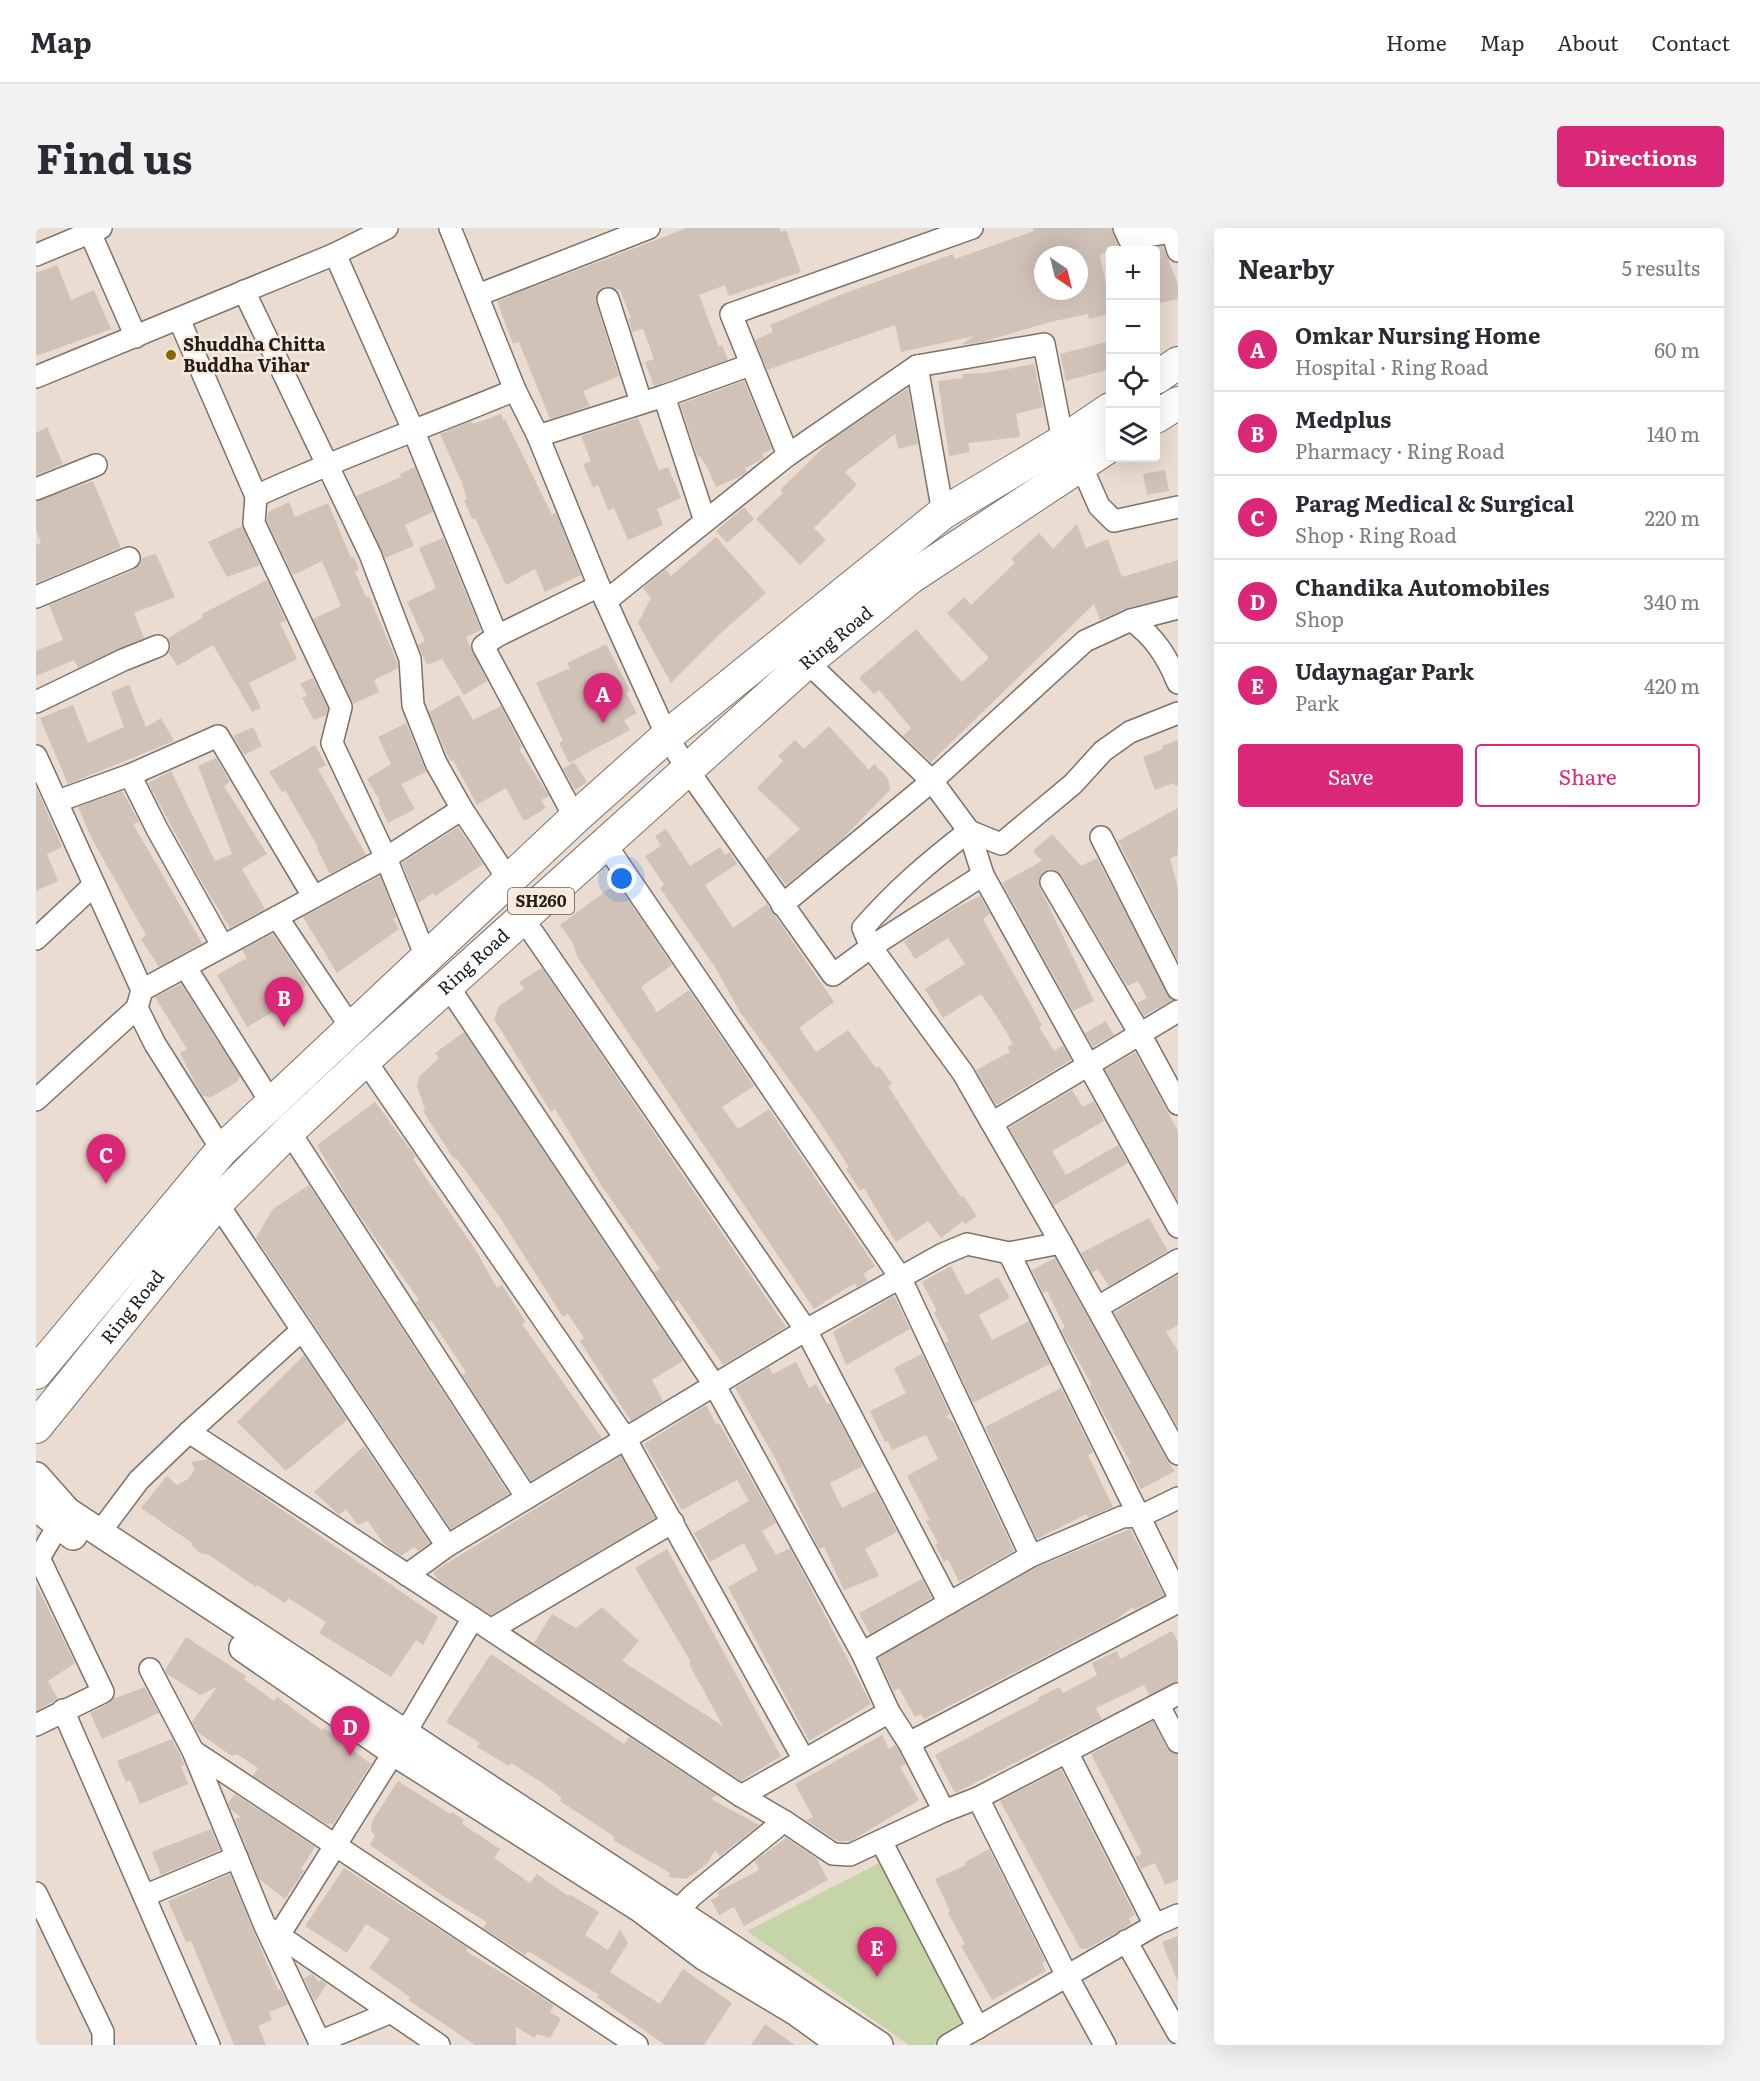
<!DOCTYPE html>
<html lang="en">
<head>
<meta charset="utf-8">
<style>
  body { margin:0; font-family:Literata,serif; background:#f2f2f3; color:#2b2b33 }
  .controls { position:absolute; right:18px; top:18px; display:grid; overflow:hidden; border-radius:6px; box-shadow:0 6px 24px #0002 }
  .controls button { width:54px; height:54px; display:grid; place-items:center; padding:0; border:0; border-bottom:2px solid #e1e1e2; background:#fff; color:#2b2b33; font:30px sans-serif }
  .compass { position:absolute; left:998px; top:18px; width:54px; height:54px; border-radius:50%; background:#fff; box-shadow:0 6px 24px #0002; rotate:145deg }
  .you { position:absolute; left:586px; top:651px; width:21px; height:21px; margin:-15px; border:4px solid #fff; border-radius:50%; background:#1a73e8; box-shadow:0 0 0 9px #1a73e833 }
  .badge { display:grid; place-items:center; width:39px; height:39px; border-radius:50%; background:#db2777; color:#fff; font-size:20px; font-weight:700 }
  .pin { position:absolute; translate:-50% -50px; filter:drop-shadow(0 2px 3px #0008) }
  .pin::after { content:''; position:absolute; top:32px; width:21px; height:18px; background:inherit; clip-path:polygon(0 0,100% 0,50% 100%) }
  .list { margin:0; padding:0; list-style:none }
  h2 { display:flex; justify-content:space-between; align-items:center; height:78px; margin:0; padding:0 24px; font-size:26px }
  h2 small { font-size:20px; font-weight:400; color:#7c7c81 }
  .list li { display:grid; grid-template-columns:39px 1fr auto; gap:18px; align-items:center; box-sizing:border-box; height:84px; padding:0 24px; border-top:2px solid #e1e1e2 }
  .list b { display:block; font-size:22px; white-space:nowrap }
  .list p { margin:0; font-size:20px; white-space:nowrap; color:#7c7c81 }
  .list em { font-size:20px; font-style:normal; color:#7c7c81 }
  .actions { display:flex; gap:12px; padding:18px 24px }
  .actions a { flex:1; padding:14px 0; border:2px solid #db2777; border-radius:6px; text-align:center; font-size:21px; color:#db2777 }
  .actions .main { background:#db2777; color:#fff }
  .icon { flex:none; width:33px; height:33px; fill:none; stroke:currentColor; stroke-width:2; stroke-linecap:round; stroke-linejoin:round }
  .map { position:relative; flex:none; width:1142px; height:1817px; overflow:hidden; border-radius:6px }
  header { display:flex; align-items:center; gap:36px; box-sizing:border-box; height:84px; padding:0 30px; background:#fff; border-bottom:2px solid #e1e1e2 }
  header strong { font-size:28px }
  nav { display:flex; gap:33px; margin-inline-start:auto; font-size:21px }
  .intro { display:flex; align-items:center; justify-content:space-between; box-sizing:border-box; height:144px; padding:0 36px }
  h1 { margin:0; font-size:42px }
  .button { padding:15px 27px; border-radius:6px; background:#db2777; color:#fff; font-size:21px; font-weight:700 }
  main { display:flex; gap:36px; padding:0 36px }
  aside { flex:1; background:#fff; border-radius:6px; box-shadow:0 6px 24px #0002 }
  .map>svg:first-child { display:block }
</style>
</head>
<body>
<header>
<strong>Map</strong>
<nav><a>Home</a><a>Map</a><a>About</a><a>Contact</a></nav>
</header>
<div class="intro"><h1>Find us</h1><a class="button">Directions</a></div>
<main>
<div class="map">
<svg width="1142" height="1817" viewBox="0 0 1142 1817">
  <rect width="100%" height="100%" fill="#eadcd0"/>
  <path fill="#c5d5a7" d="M845 1634 931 1794 897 1817H873L711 1703Z"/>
  <g fill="#d1c2b8" fill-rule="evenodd">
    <path d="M651 0H743L745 4 750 2 765 44 693 68 689 57 663 67 683 119 686 117 692 132 618 158 609 134 618 131 607 101 596 104 592 91 595 90 584 62 568 59 559 71 583 148 547 163 554 178 514 191 483 114 477 116 461 73Z"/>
    <path d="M997 0H1075L1081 16 1087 22H1074L1064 27 1073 73 1071 74 1073 86 1053 91 1052 86 1014 94 946 114 925 117 938 108 865 124 859 97 731 142 719 112 737 104 734 97 804 67 917 26 919 31 998 3ZM1007 27H1043V63H1007Z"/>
    <path d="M1127 18 1142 57V71L1119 76V20Z"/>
    <path d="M21 37 35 72 58 62 75 101 0 128V45Z"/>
    <path d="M1074 113V141L1030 153 1024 126Z"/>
    <path d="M998 136 1007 179 980 186 984 209 932 215 934 224 913 228 902 153 927 150 926 146 949 145Z"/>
    <path d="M708 153 736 221 726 226 728 230 725 232 709 240 711 244 705 248 680 259 671 239 664 228 662 230 644 176Z"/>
    <path d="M872 160 882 216 862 221 859 206 809 244 821 257 778 300 790 312 764 337 720 291 747 265 744 262 795 212Z"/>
    <path d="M465 186 467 192 469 191 516 287 520 285 545 347 509 364 499 341 470 357 439 290 436 291 428 272 431 271 426 255 404 206 436 193 437 196Z"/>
    <path d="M602 190 623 242 632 239 645 270 621 281 627 297 592 312 578 280 572 282 562 257 557 259 547 236 555 233 545 208Z"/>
    <path d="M11 199 27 236 0 247V205Z"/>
    <path d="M379 239 397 284 369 297 378 318 349 330 320 268 356 253 365 249 364 246Z"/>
    <path d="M1129 242 1133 263 1111 267 1107 246Z"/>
    <path d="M57 253 85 320 0 355V317L5 315 0 302V273Z"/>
    <path d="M253 274 259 289 292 275 315 330 318 329 323 342 319 344 330 369 333 368 361 434 362 440 338 452 343 464 317 476 277 391 305 378 286 333 257 347 231 293 232 284Z"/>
    <path d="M708 279 718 291 691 315 680 303Z"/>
    <path d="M1041 296 1050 320 1072 311 1086 349 1142 332V368L1092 380 1064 392 1058 376 895 534 867 508 875 500 843 462 838 466 823 450 880 401 926 454 953 430 911 385 928 369 935 377 979 335 975 331 1003 305 1017 321Z"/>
    <path d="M206 298 224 337 191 349 172 314Z"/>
    <path d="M680 309 730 365 686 404 635 455 602 395 615 370 607 360 630 341 635 348Z"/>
    <path d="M407 310 445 402 430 409 451 453 428 467 406 431 391 437 382 417 389 413 371 374 400 360 383 320Z"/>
    <path d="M120 326 139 369 98 385 108 410 42 440 38 432 0 448V423L27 412 13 377 98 342 103 337 106 330Z"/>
    <path d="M231 352 250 393 244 395 261 431 213 455 225 480 216 484 177 417 141 438 133 425 135 419 132 410 166 390V386Z"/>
    <path d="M570 416 594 462 590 465 601 485 588 492 594 502 533 535 523 515 527 513 500 455 534 440 531 435Z"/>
    <path d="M277 450 292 480 290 487 278 492 266 470 271 467 264 456Z"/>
    <path d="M93 457 110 499 125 490 138 513 32 556 4 490 37 477 52 515 88 499 75 464Z"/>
    <path d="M423 467 437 492 465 478 486 519 483 521 513 568 505 572 510 580 488 593 470 560 441 577 417 532 414 533 412 529 393 484Z"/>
    <path d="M370 495 390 544 365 556 379 581 352 595 342 574 344 573 331 551 355 536 342 509Z"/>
    <path d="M793 498 833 542 838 536 852 550 854 562 804 613 750 657 730 631 764 601 721 560 747 533 742 528 759 512 768 521Z"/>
    <path d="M217 499 226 518 208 527 197 508Z"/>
    <path d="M1142 512V558H1139L1138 555 1119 562 1107 529 1127 521 1126 518Z"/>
    <path d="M279 517 290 537 282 541 330 627 294 646 281 620 282 619 249 562 246 564 233 544Z"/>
    <path d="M180 530 194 554 188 558 231 626 206 641 229 681 194 700 165 653 112 555 135 543 179 633 196 626 162 538Z"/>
    <path d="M538 534 551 554 539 562 527 541Z"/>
    <path d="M0 559 26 619 11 626 22 653 0 663Z"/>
    <path d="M86 563 103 594 97 596 166 715 123 739 105 711 110 707 56 611 42 579Z"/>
    <path d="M1142 580V627L1134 630 1142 661V733L1082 613Z"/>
    <path d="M422 599 447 636 399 668 397 665 382 675 366 635Z"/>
    <path d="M630 601 654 638 684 619 689 627 694 624 701 636 669 657 697 700 731 676 798 774 763 800 780 824 812 802 840 840 843 838 856 856 852 858 890 917 925 969 927 968 941 988 929 996 927 993 905 1010 892 993 860 1014 828 960 824 963 810 941 813 939 781 890 704 784 679 739 624 660 628 657 609 628 625 618 619 608Z"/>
    <path d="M1016 606 1045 638 1061 630 1136 772 1108 788 1101 775 1111 770 1102 753 1091 758 1026 648 1014 641 1004 648V660L1058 773 1037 783 966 655 1006 633 997 623Z"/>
    <path d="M344 648 360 689 357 691 363 701 301 745 267 689Z"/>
    <path d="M581 655 636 737 605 759 621 784 653 762 718 858 686 879 702 901 733 881 839 1038 827 1046 832 1053 821 1059 819 1056 812 1059 778 1081 542 730 536 714 524 697Z"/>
    <path d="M944 668 954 686 947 691 1006 797 1003 799 1018 823 1027 817 1035 832 960 877 940 842 974 824 971 819 977 816 963 792 945 766 907 790 889 761 929 736 912 710 879 731 868 713 920 680Z"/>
    <path d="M237 706 271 757 239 777 242 781 211 799 181 747 211 730 206 722Z"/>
    <path d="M506 740 750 1099 687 1137 642 1072 639 1075 618 1044 624 1041 567 960 519 881 515 884 458 791 463 778 488 761 483 754Z"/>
    <path d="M145 756 204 848 201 854 175 869 167 868 159 855 144 825 151 821 119 769Z"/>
    <path d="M1070 793 1078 807 1057 819 1049 805Z"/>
    <path d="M428 804 647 1133 616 1152 627 1173 595 1193 544 1113 548 1110 532 1086 527 1089 463 988 420 930 418 931 387 883 389 881 381 858 383 849 403 830 399 825Z"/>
    <path d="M1099 824 1142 903V973L1069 842Z"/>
    <path d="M1036 862 1047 879 1058 873 1068 893 1016 923 1030 947 1082 917 1092 935 1018 977 973 900Z"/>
    <path d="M339 874 380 929 377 931 439 1021 461 1060 466 1057 490 1094 486 1096 566 1210 495 1253 426 1147 430 1144 395 1092 392 1094 379 1074 383 1072 314 974 281 917Z"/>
    <path d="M273 957 473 1266 415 1301 220 1010 237 981Z"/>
    <path d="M1113 990 1132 1023 1073 1058 1062 1041 1056 1045 1045 1025Z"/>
    <path d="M1019 1030 1131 1232 1139 1243 1105 1261 1092 1237 1095 1236 1053 1158 1056 1157 1025 1102 1029 1100 1011 1063 1007 1065 996 1042Z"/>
    <path d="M915 1038 930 1067 962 1049 974 1070 943 1087 956 1112 993 1093 1014 1136 937 1175 909 1115 913 1113 898 1085 901 1083 886 1054Z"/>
    <path d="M1142 1047V1097L1130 1104 1142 1123V1200L1078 1085Z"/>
    <path d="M858 1068 874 1101 810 1137 797 1104Z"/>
    <path d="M886 1126 914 1186 910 1189 917 1193 978 1323 923 1354 912 1331 908 1334 899 1317 902 1315 890 1293 894 1292 871 1248 902 1231 890 1207 856 1222 852 1213 849 1214 834 1183 870 1165 858 1140Z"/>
    <path d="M268 1127 311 1192 250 1243 201 1194Z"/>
    <path d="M760 1134 773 1160 780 1156 791 1176 794 1175 827 1238 794 1255 806 1280 840 1263 861 1304 829 1321 843 1348 808 1362 788 1319 783 1321 739 1230 699 1160 733 1139 737 1146Z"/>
    <path d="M1025 1160 1057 1224 1052 1227 1077 1279 1052 1290 1051 1286 1001 1311 949 1199Z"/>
    <path d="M670 1177 680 1196 683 1195 740 1295 726 1303 740 1327 754 1320 835 1476 773 1513 692 1359 722 1342 708 1315 674 1334 658 1305 713 1273 701 1252 646 1282 608 1216Z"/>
    <path d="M328 1218 394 1315 382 1323 378 1319 365 1328 348 1316 332 1293 322 1297 310 1281 303 1287 278 1264Z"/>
    <path d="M585 1228 619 1290 455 1387 402 1352 397 1344Z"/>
    <path d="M172 1231 402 1389 387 1417 380 1412 355 1449 283 1405 290 1394 252 1370 249 1375 221 1357 220 1359 173 1327 164 1325 155 1317 156 1315 105 1280 131 1248 141 1257 152 1251 159 1241 155 1234Z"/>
    <path d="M1094 1301 1128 1367 1098 1382 1097 1379 1078 1393 888 1491 885 1486 879 1489 863 1460 858 1463 842 1430 1001 1339Z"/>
    <path d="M631 1321 745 1528 705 1553 498 1415 516 1386 540 1400 566 1379 603 1413 586 1433 687 1498 653 1436 655 1434 599 1340Z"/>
    <path d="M886 1351 896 1370 834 1406 823 1385Z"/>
    <path d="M0 1356 39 1435 12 1453 22 1471 0 1483Z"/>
    <path d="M1136 1403 1142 1414V1453L1113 1467 1108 1457 1060 1480 1066 1491 919 1565 899 1527 1003 1472 1002 1470 1023 1459 1027 1465 1061 1447 1056 1435 1081 1423 1084 1431Z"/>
    <path d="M150 1409 210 1448 208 1451 238 1473 241 1469 286 1502 288 1500 335 1536 297 1597 294 1595 292 1597 217 1548 222 1540 201 1526 196 1528 161 1504 156 1494 181 1459 164 1467 131 1446 129 1442Z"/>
    <path d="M455 1426 588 1516 593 1509 681 1567 675 1571 723 1597 684 1628 679 1622 671 1636 650 1651 632 1649 634 1645 577 1612 579 1609 524 1573 526 1570 508 1556 475 1535 473 1538 441 1519 444 1515 410 1494Z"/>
    <path d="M109 1459 123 1485 66 1511 54 1485 73 1475 79 1468 80 1470Z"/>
    <path d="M1117 1493 1131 1520 1142 1527V1652L1129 1657 1119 1635 1105 1641 1099 1629 1106 1626 1055 1526Z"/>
    <path d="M846 1507 853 1521 859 1517 862 1521 870 1536 864 1539 883 1572 815 1613H801L770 1592 777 1589 759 1556Z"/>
    <path d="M136 1511 149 1537 145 1538 152 1556 104 1576 94 1552 90 1554 81 1533Z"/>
    <path d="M1025 1541 1099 1687 1093 1690 1095 1696 1051 1721 1044 1720 964 1573Z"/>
    <path d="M362 1553 414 1586 416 1584 428 1592 426 1596 464 1621 458 1630 494 1655 501 1646 532 1668 533 1666 563 1684 549 1707 572 1722 584 1702 592 1715 574 1744 624 1776 647 1741 696 1775 668 1817H629L561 1769 563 1767 492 1723 489 1727 447 1700 451 1694 407 1668 334 1617 339 1607 335 1604 336 1593Z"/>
    <path d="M199 1566 279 1619 265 1641 268 1643 249 1671 223 1651 199 1591 205 1589 194 1581 192 1575Z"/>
    <path d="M175 1601 184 1622 125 1647 116 1624Z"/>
    <path d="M750 1610 780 1630 792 1652 708 1698 698 1679 683 1687 675 1672 683 1668 681 1664 723 1642 719 1633Z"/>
    <path d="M953 1621 1009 1733 1006 1735 1010 1743 956 1772 925 1718 929 1716 912 1685 914 1683 899 1651 930 1637 929 1634Z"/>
    <path d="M308 1640 432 1720 430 1723 518 1777 514 1784 525 1791 514 1810 501 1806 498 1810 480 1799V1817H439L372 1772 374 1769 333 1740 354 1711 330 1696 311 1725 269 1698Z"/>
    <path d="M194 1646 242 1762 244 1761 252 1776 233 1784 236 1792 222 1798 230 1817H198L155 1713 150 1714 132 1673Z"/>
    <path d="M1142 1708V1751L1141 1752 1126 1714Z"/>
    <path d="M277 1746 282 1754 285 1752 291 1756 279 1774 268 1750Z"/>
    <path d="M729 1796 759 1817H715Z"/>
  </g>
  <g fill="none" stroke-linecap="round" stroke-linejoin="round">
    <g stroke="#7e7267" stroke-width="24">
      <g id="minor">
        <path d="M52 0 100 109"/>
        <path d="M414 0 479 162 502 208 563 358 631 508 651 541 797 747 835 719 827 700C860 662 893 634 933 603L965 616 1037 556 1067 523 1094 504 1142 485"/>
        <path d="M1088 0 1093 11 1136 4 1142 23"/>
        <path d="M299 26 378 204 461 408 563 358"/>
        <path d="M0 27 65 0"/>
        <path d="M208 63 334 326 374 431 377 477 400 535 426 581 472 651"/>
        <path d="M442 67 613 0"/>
        <path d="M572 71 605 174"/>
        <path d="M143 91 220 268"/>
        <path d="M881 138 907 285"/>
        <path d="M0 149 299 26 351 0"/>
        <path d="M628 168 714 137"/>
        <path d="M502 208 628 168 669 293"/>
        <path d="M752 227 695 86 936 0"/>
        <path d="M1045 237 1063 278 1078 293 1142 279"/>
        <path d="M0 261 60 237"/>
        <path d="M0 369 93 330"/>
        <path d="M570 373 752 227 881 138 1008 116 1027 213"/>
        <path d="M1095 392C1119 409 1131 429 1142 455"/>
        <path d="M461 408 447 418 539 590"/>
        <path d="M0 474 87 432 122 418"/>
        <path d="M0 528 106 762 101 780 119 816 186 922"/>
        <path d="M94 547 121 601 186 717"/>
        <path d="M22 573 94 547 182 508 277 668"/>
        <path d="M1065 609 1142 761"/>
        <path d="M570 617 864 1049 995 1328"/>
        <path d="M947 647 933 603 896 553 1049 413 1095 392 1142 380"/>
        <path d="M1015 654 1104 806 1142 783"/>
        <path d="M746 677 896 553 771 434"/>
        <path d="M241 689 316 801"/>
        <path d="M486 689 770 1102 913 1375"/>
        <path d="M0 711 58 657"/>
        <path d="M390 729 350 630 296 515 305 479 218 295 220 268C304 229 393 198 479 162"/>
        <path d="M150 740 236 876"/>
        <path d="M412 758 679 1158 826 1425 853 1484"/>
        <path d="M106 762 350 630 426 581"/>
        <path d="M329 832 589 1210 768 1532"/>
        <path d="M0 872 101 780"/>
        <path d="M956 895 1104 806 1142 876"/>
        <path d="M253 903 491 1270"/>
        <path d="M181 975 411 1318"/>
        <path d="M1025 1015 927 845 835 719 947 647 1142 999"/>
        <path d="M973 1025 1025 1015 1142 1226"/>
        <path d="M1062 1079 1142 1032"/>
        <path d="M153 1204 266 1102"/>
        <path d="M64 1304 103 1252 153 1204 437 1390 358 1524 243 1707"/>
        <path d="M371 1347 411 1318 770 1102 907 1026 931 1016 973 1025 1142 1367"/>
        <path d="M437 1390 705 1568 748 1593 657 1667 641 1683"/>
        <path d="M456 1401 637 1294"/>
        <path d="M826 1425 995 1328 1086 1289 1105 1288 1142 1270"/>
        <path d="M114 1441 157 1523"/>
        <path d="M1123 1478 1142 1514"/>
        <path d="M27 1482 173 1817"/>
        <path d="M0 1497 67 1464 3 1330 22 1298"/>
        <path d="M873 1515 1142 1374"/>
        <path d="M1031 1524 1119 1697"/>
        <path d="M705 1568 853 1484 873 1515 908 1583 814 1627 797 1626 748 1593"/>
        <path d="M942 1570 1031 1748 1069 1817"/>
        <path d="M908 1583 942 1570 1142 1466"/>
        <path d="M845 1613 942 1800"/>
        <path d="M0 1665 67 1804V1817"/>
        <path d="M108 1668 201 1629"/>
        <path d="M232 1700 403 1817"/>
        <path d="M1090 1713 1142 1805"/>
        <path d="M283 1814 353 1785"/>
        <path d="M285 1817 229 1698 157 1523 601 1817"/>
        <path d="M912 1817 1119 1697 1142 1687"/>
      </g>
    </g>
    <g stroke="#7e7267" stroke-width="30">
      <g id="major">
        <path d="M0 1248 31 1283 843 1817"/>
        <path d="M0 1279 37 1308"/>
        <path d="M207 1420 358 1524 604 1680 669 1729 762 1785 806 1817"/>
      </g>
    </g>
    <g stroke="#7e7267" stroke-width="34">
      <g id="highway">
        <path d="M1120 150 1142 135"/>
        <path d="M1120 189 1142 175"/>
        <path d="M0 1145 186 922 539 590 631 508 907 285 1027 213 1074 181"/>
        <path id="s1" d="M0 1199 181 975 253 903 329 832 771 434 874 350 1074 218"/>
      </g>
    </g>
    <use href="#minor" stroke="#fff" stroke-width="21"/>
    <use href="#major" stroke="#fff" stroke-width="27"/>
    <use href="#highway" stroke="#fff" stroke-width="32"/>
  </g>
  <circle fill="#856801" stroke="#f8e9dd" stroke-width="2" cx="135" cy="127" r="6"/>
  <g text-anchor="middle" stroke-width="5" stroke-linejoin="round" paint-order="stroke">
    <rect fill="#f8e9dd" stroke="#625a54" stroke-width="1.5" x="472" y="660" width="66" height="26" rx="4.5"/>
    <g font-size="16" font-weight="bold" fill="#221d19">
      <text x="505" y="679">SH260</text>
    </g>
    <g font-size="18" font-weight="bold" fill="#221d19" stroke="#f8e9dd" text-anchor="start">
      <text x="147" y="123">Shuddha Chitta<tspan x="147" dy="21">Buddha Vihar</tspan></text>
    </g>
    <g font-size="18" fill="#221d19" stroke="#f8e9dd">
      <text dy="6" stroke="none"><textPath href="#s1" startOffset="1126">Ring Road</textPath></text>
      <text dy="6" stroke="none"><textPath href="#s1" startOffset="640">Ring Road</textPath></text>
      <text dy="6" stroke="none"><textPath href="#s1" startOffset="154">Ring Road</textPath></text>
    </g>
  </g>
</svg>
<div class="controls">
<button>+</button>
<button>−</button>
<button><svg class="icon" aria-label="locate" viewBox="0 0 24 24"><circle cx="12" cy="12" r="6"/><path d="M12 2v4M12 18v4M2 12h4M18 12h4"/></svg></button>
<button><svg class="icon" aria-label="layers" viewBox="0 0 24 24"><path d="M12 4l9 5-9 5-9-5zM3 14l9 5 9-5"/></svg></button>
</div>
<svg class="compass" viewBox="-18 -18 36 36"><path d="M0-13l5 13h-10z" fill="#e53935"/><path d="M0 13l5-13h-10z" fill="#7c7c81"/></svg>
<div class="you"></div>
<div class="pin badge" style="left:567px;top:495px">A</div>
<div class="pin badge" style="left:248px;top:799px">B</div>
<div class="pin badge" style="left:70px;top:956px">C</div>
<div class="pin badge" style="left:314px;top:1528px">D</div>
<div class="pin badge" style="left:841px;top:1749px">E</div>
</div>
<aside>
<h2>Nearby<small>5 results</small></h2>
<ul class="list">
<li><span class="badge">A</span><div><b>Omkar Nursing Home</b><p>Hospital · Ring Road</p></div><em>60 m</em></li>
<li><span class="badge">B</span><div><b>Medplus</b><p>Pharmacy · Ring Road</p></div><em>140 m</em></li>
<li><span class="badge">C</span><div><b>Parag Medical &amp; Surgical</b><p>Shop · Ring Road</p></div><em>220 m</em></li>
<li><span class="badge">D</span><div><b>Chandika Automobiles</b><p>Shop</p></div><em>340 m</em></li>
<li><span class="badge">E</span><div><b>Udaynagar Park</b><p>Park</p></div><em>420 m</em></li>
</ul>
<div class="actions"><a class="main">Save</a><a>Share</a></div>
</aside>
</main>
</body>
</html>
